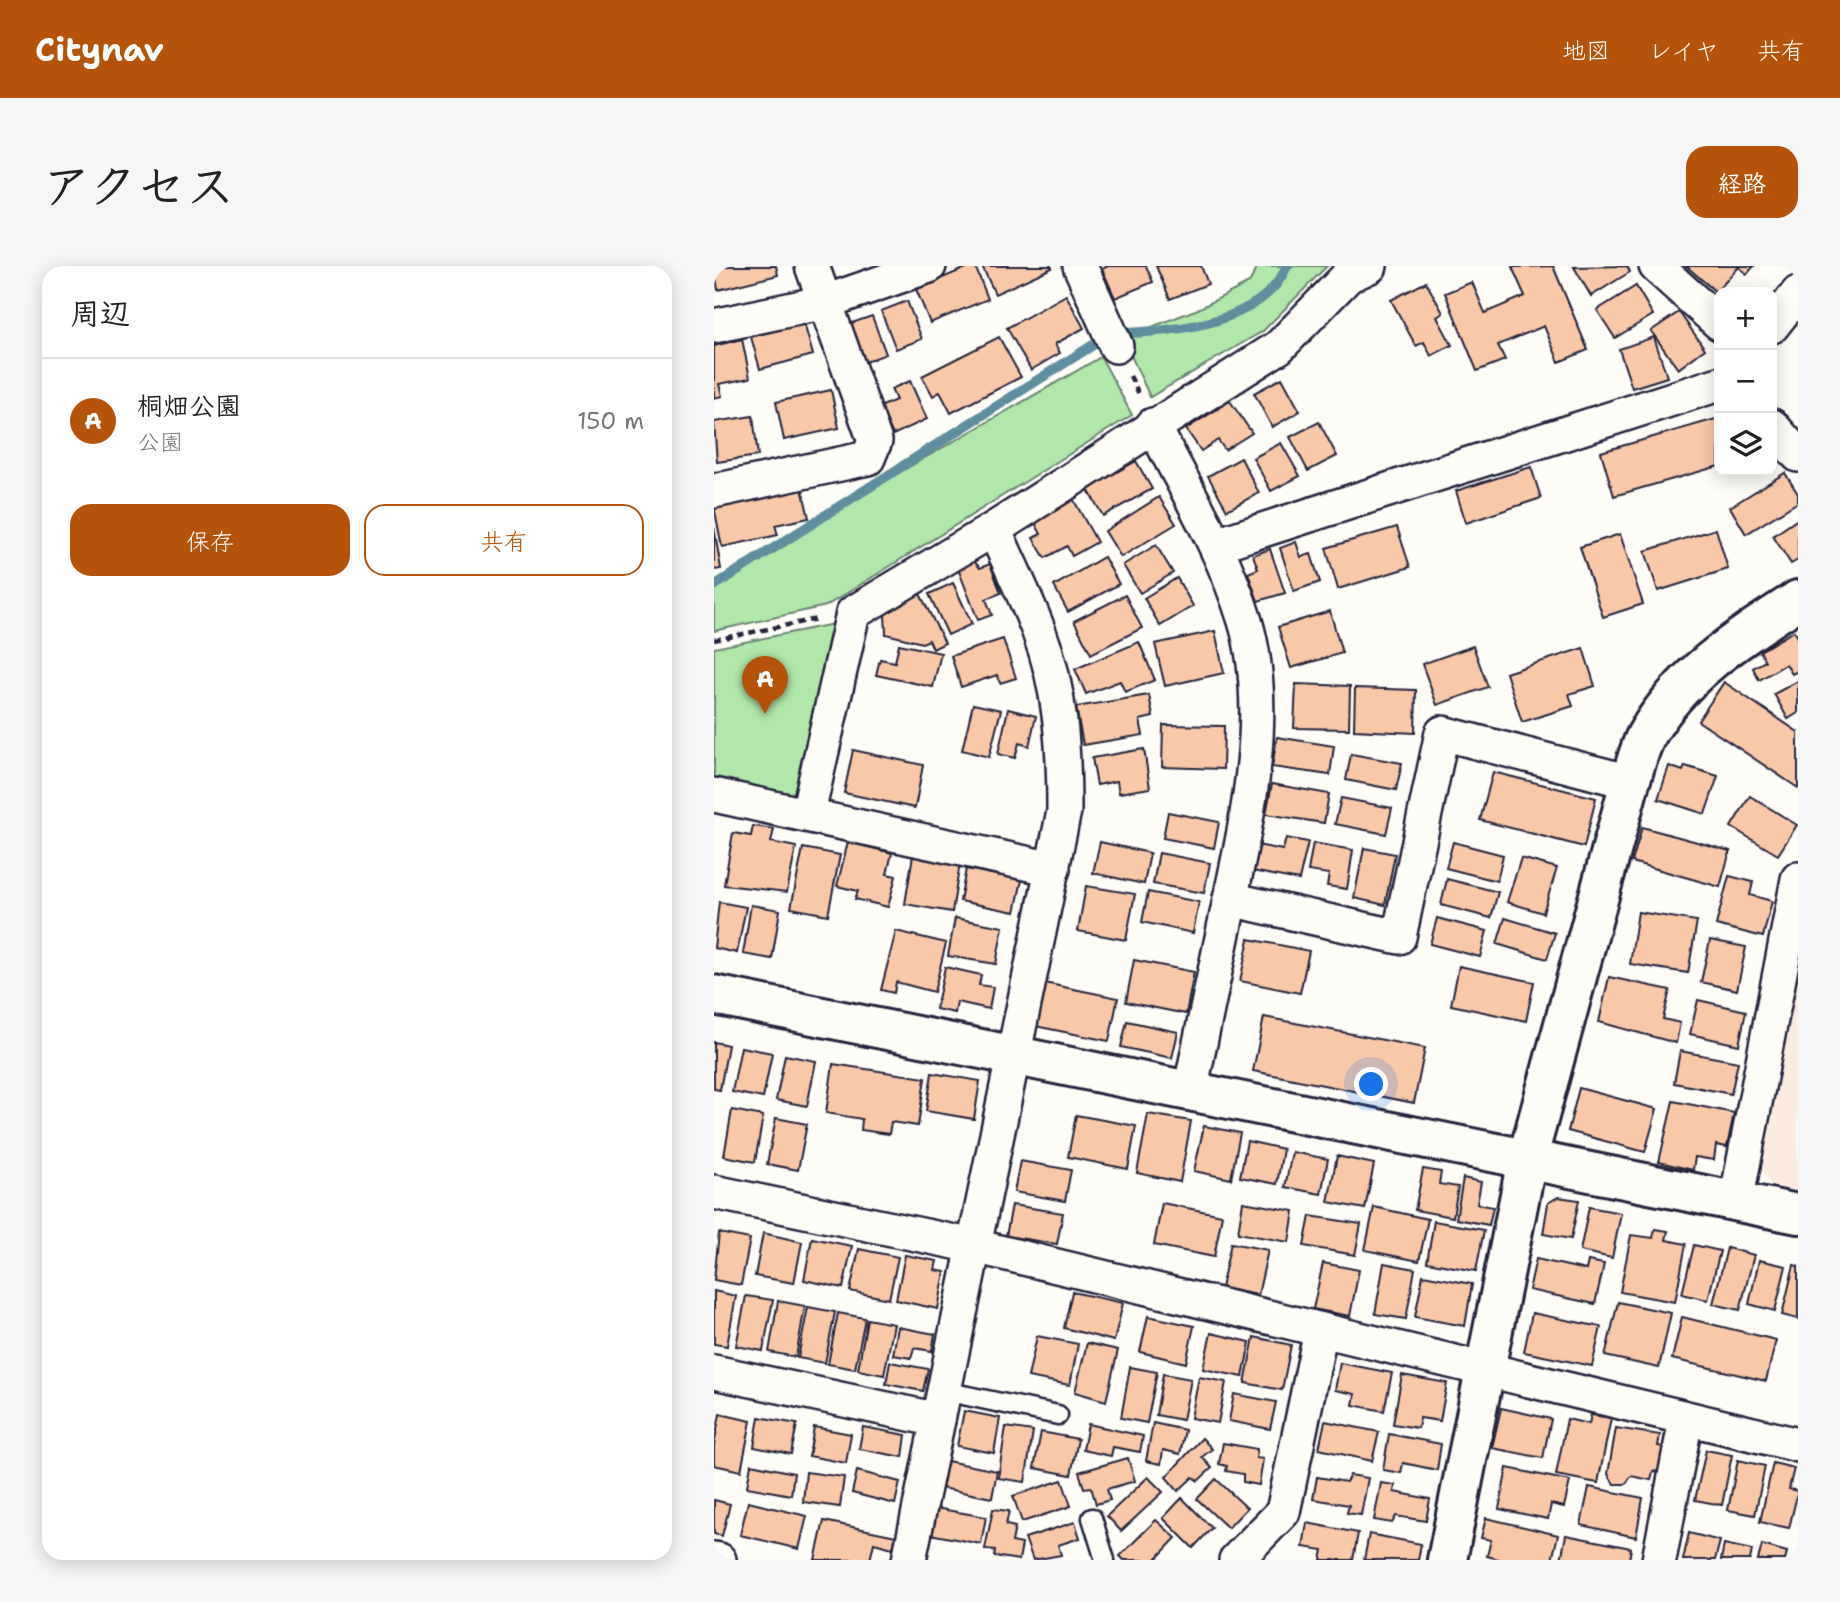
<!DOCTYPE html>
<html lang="ja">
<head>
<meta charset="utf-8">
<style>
  body { margin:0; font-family:"Shantell Sans","Klee One",sans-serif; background:#f6f6f6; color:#222 }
  .controls { position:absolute; right:21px; top:21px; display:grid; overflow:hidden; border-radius:14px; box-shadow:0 4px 18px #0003 }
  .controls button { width:63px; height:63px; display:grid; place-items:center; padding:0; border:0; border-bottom:2px solid #e0e0e0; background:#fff; color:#222; font:35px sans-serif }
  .you { position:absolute; left:658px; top:819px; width:24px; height:24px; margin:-18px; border:5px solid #fff; border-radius:50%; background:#1a73e8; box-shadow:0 0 0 10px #1a73e833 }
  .badge { display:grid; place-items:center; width:46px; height:46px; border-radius:50%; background:#b45309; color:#fff; font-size:23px; font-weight:700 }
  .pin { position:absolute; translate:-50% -58px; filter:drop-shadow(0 2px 4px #0008) }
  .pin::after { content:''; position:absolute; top:37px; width:24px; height:21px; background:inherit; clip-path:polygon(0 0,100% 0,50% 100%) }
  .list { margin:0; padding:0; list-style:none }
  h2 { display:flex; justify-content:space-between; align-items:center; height:91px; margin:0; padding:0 28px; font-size:30px }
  h2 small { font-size:23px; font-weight:400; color:#767676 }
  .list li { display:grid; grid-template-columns:46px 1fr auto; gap:21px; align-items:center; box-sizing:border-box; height:126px; padding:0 28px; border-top:2px solid #e0e0e0 }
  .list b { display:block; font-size:26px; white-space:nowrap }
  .list p { margin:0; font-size:23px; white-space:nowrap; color:#767676 }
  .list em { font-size:23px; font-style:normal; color:#767676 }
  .actions { display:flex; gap:14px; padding:21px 28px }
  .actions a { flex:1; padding:16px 0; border:2px solid #b45309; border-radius:21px; text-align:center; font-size:24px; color:#b45309 }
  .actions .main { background:#b45309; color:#fff }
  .icon { flex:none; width:38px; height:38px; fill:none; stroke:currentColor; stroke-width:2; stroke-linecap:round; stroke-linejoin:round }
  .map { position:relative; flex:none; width:1084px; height:1294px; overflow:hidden; border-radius:21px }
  header { display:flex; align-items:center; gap:42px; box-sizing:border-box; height:98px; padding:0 35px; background:#b45309; color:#fff }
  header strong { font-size:33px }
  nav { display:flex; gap:38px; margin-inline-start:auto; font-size:24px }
  .intro { display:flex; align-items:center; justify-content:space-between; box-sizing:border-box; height:168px; padding:0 42px }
  h1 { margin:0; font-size:49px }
  .button { padding:18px 32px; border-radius:21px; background:#b45309; color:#fff; font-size:24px; font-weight:700 }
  main { display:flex; gap:42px; padding:0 42px }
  aside { flex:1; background:#fff; border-radius:21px; box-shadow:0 4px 18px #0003 }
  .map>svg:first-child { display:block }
</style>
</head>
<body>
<header>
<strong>Citynav</strong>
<nav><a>地図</a><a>レイヤ</a><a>共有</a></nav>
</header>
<div class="intro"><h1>アクセス</h1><a class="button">経路</a></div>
<main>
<aside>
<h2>周辺<small></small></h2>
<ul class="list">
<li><span class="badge">A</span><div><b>桐畑公園</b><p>公園</p></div><em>150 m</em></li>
</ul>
<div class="actions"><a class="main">保存</a><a>共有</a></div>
</aside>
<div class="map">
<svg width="1084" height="1294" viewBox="0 0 1084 1294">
  <rect width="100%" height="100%" fill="#fdfcf7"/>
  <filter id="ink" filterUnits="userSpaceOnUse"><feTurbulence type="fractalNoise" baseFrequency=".0143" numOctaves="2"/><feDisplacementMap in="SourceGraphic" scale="14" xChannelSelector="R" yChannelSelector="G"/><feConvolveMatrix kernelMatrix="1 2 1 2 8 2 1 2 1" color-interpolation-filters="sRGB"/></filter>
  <g filter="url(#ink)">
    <path fill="#fcece0" d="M1084 714V925L1059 921 1046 903Z"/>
    <g fill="#b1e7aa" stroke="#6a8472" stroke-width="2">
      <path d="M544 0H613L549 65 436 131 409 72 484 43 535 17Z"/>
      <path d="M387 91 418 149 112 340 0 365V323L167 217Z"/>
      <path d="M120 358 85 529 0 514V382Z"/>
    </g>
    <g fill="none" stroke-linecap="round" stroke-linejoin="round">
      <g stroke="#5e8e9f" stroke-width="10">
        <path d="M411 67C464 65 549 57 573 0"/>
        <path d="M0 320 379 79"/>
      </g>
    </g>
    <g fill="#f9c8a9" stroke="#22223b" stroke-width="2">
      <path d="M0 0H62L64 9 4 24Z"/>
      <path d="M257 0H261L274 33 216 57 202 23Z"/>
      <path d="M268 0H337L338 2 281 28Z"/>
      <path d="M394 0H432L439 16 401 32 388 3Z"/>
      <path d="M442 0H487L494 18 456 33Z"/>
      <path d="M839 0 874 84 845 96 830 60 784 79 791 94 763 105 731 27 758 16 771 47 811 30 798 1Z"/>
      <path d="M913 0 916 6 877 30 860 1Z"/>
      <path d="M972 0H1040L1033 8 1025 1 1002 26Z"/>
      <path d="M712 16 729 47 723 51 738 79 717 90 710 76 702 80 677 34Z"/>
      <path d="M922 20 939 49 901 72 883 44Z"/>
      <path d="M352 29 370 62 341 78 346 87 317 104 293 62Z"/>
      <path d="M193 35 208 73 182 83 167 45Z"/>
      <path d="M965 46 991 83 964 103 937 65Z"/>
      <path d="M158 50 172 88 146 98 132 59Z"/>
      <path d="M90 57 99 89 46 103 37 71Z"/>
      <path d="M285 71 307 111 237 147 226 126 219 130 208 110Z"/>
      <path d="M940 71 953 111 918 122 905 83Z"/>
      <path d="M28 73 36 112 5 118 8 130 0 132V80Z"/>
      <path d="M568 112 586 145 558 161 540 127Z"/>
      <path d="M196 115 213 153 179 169 166 141 182 134 177 123Z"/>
      <path d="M117 124 125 162 70 174 62 136Z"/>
      <path d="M516 135 538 167 511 184 504 174 487 185 472 163Z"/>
      <path d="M39 150 44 190 3 196 0 156Z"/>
      <path d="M1005 152V200L900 230 887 186Z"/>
      <path d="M605 156 623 190 594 205 576 171Z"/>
      <path d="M567 177 586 210 557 225 539 192Z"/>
      <path d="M527 192 545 227 513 244 494 210Z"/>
      <path d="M422 195 438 223 389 250 373 222Z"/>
      <path d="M817 201 827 232 752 257 742 225Z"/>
      <path d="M1071 207 1084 228V236L1032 268 1016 241Z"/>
      <path d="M88 222 95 252 61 259 64 269 8 281 0 240Z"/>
      <path d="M358 231 383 276 358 290 353 280 331 292 319 272 327 268 319 253Z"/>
      <path d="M445 231 462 258 407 291 391 265Z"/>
      <path d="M1084 253V294L1077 298 1059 270Z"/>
      <path d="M0 261 7 303 0 304Z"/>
      <path d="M683 261 696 301 624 323 612 282Z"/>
      <path d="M1002 263 1014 303 944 325 931 285Z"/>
      <path d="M906 268 929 338 889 351 866 281Z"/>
      <path d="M582 276 587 291 597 288 606 316 580 325 566 282Z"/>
      <path d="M442 279 459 307 426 327 409 299Z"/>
      <path d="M556 283 571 327 544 335 534 307 544 303 539 289Z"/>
      <path d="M390 291 405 318 354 346 340 320Z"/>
      <path d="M259 294 266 302 276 298 287 327 272 333 278 349 264 354 243 300Z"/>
      <path d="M463 312 479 340 446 360 430 332Z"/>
      <path d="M239 317 258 358 234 369 215 328Z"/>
      <path d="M206 328 231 377 219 383 215 374 208 377 172 368 171 348Z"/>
      <path d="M411 329 428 362 377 388 360 355Z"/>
      <path d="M616 345 628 387 577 402 564 361Z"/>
      <path d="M501 365 510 407 451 420 441 378Z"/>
      <path d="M1080 365 1084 371V405L1078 408 1072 398 1045 414 1039 402 1051 395 1046 385Z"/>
      <path d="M289 373 302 412 286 417 283 409 247 421 237 390Z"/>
      <path d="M425 376 441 414 411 426 406 415 372 428 361 403Z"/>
      <path d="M185 378 227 387 219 421 162 409 166 393 181 396Z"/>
      <path d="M759 380 774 421 723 439 708 398Z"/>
      <path d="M869 382 881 420 855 428 859 440 808 456 792 407Z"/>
      <path d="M1084 415V447L1074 453 1060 428Z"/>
      <path d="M1010 416 1084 466V522L984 455Z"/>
      <path d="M582 418 636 420 635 463 580 462Z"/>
      <path d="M641 422 702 424 701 467 640 464Z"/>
      <path d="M435 429 439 451 426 454 429 469 369 479 362 441Z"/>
      <path d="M259 438 287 444 275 491 248 484Z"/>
      <path d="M294 443 322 450 315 480 305 477 301 492 284 488Z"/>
      <path d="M449 459 510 460 509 503 448 501Z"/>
      <path d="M563 471 620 480 616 509 558 501Z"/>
      <path d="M430 483 436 522 405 527 403 515 383 519 378 492Z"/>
      <path d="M139 484 209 499 201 542 130 527Z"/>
      <path d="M637 488 688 497 682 524 632 514Z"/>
      <path d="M955 500 969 505 971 500 1004 510 991 548 944 533Z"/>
      <path d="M779 506 882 532 870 581 766 554Z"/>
      <path d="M558 518 615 528 610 557 552 548Z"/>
      <path d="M1036 530 1083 559 1064 589 1017 561Z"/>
      <path d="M627 532 678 542 672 568 621 558Z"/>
      <path d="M454 546 505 556 500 582 449 572Z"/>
      <path d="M39 560 60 563 57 576 82 581 73 626 10 619 19 567 37 570Z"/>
      <path d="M928 561 1016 585 1006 621 918 596Z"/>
      <path d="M572 572 594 576 585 614 538 605 543 579 569 584Z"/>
      <path d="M134 576 178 587 173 608 182 610 174 641 141 633 144 625 123 620Z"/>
      <path d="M386 576 436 587 430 618 379 607Z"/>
      <path d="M739 576 789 589 783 615 732 602Z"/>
      <path d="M599 577 639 584 633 623 613 620 615 608 594 605Z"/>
      <path d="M89 582 126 589 114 649 77 642Z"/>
      <path d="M650 582 681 588 671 639 640 632Z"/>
      <path d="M445 587 496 597 490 627 439 618Z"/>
      <path d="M199 589 246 597 238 646 191 638Z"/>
      <path d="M807 592 843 602 829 647 793 636Z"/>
      <path d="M252 603 308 614 301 646 246 635Z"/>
      <path d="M1015 610 1039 616 1036 629 1058 635 1049 671 1002 659Z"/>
      <path d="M733 613 784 626 777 652 727 639Z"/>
      <path d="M372 620 421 628 412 674 364 665Z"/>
      <path d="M434 626 485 636 479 667 428 656Z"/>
      <path d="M5 636 32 641 23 687 0 682Z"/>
      <path d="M37 639 66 644 58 693 29 688Z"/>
      <path d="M924 646 983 655 974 707 916 698Z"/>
      <path d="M241 652 289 661 282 698 234 690Z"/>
      <path d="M723 652 773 665 766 691 716 678Z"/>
      <path d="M791 652 841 667 833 693 783 678Z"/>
      <path d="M182 665 232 677 220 726 182 716 180 727 167 724Z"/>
      <path d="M535 673 595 685 586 727 526 715Z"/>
      <path d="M996 674 1032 681 1023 724 987 716Z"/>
      <path d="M420 694 480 706 472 748 412 736Z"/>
      <path d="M745 700 820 716 812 755 737 739Z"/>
      <path d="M231 701 267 709 265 719 279 721 275 743 243 736 241 747 222 743Z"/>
      <path d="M895 711 956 724 949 753 966 757 962 777 885 756Z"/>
      <path d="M330 717 404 732 395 775 321 760Z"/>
      <path d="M984 734 1032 745 1025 779 976 768Z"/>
      <path d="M550 751 711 782 700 837 539 805Z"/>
      <path d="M413 755 464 766 458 792 407 781Z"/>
      <path d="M0 776 14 779 6 824 0 823Z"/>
      <path d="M27 781 58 787 49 832 18 826Z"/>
      <path d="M966 785 1024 796 1017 828 960 817Z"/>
      <path d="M71 789 102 795 93 840 62 834Z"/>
      <path d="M119 798 211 812 204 860 177 856 175 868 147 864 148 853 112 847Z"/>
      <path d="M218 807 266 815 260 853 212 845Z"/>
      <path d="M865 822 943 843 931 886 854 865Z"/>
      <path d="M959 835 1020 847 1013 881 1002 879 1000 894 981 891 979 904 945 896Z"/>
      <path d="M18 844 49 850 41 896 10 890Z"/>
      <path d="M434 848 477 855 466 916 423 907Z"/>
      <path d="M362 849 422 860 414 903 354 891Z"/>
      <path d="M62 852 93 858 84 904 53 898Z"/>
      <path d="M490 860 526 867 517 913 480 905Z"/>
      <path d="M533 875 569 883 563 918 526 911Z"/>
      <path d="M578 886 614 893 607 928 571 921Z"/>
      <path d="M623 890 660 898 651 943 614 936Z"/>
      <path d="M306 895 357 904 351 935 300 926Z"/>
      <path d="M709 903 727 906 725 918 744 921 739 951 701 944Z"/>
      <path d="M749 912 767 916 763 938 779 941 775 959 742 953Z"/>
      <path d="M844 931 865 934 857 973 829 968 834 937Z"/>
      <path d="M529 936 580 945 575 976 524 967Z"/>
      <path d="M448 937 508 949 500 991 440 979Z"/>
      <path d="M298 939 349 947 343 978 292 970Z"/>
      <path d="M660 941 714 953 705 995 651 984Z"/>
      <path d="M875 941 907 947 898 992 866 985Z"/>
      <path d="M596 950 647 958 641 989 590 980Z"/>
      <path d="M720 955 770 964 762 1005 713 996Z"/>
      <path d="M941 963 954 965 952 974 972 978 961 1036 906 1026 917 969 939 972Z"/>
      <path d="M5 967 36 973 27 1019 0 1014Z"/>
      <path d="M49 967 88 976 80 1017 41 1010Z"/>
      <path d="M98 972 138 980 129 1022 90 1014Z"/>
      <path d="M517 977 554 984 544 1029 507 1022Z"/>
      <path d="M980 979 1006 985 994 1034 968 1028Z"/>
      <path d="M1013 982 1040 989 1026 1044 999 1038Z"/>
      <path d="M145 983 184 991 175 1033 136 1025Z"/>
      <path d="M191 989 223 995 221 1004 231 1006 224 1043 182 1034Z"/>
      <path d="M822 993 872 1004 874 995 890 998 881 1038 815 1024Z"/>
      <path d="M1045 994 1072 1000 1061 1045 1035 1038Z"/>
      <path d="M609 997 645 1004 636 1050 599 1043Z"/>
      <path d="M670 997 701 1003 692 1053 661 1048Z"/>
      <path d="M1080 999 1084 1000V1053L1068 1049Z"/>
      <path d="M709 1009 758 1018 751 1060 701 1051Z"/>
      <path d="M0 1025 22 1030 13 1080 0 1078Z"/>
      <path d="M358 1026 409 1037 400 1075 350 1062Z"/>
      <path d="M32 1030 59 1034 49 1085 22 1080Z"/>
      <path d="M64 1035 91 1040 82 1091 55 1086Z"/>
      <path d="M904 1036 957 1047 945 1102 891 1090Z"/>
      <path d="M94 1041 121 1046 111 1097 84 1092Z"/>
      <path d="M124 1047 151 1052 141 1103 114 1098Z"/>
      <path d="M818 1047 887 1061 878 1100 810 1086Z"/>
      <path d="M434 1050 480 1060 472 1097 426 1086Z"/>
      <path d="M968 1051 1062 1074 1052 1115 958 1093Z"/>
      <path d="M153 1053 180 1058 170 1109 144 1104Z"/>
      <path d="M184 1061 221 1068 218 1085 200 1082 197 1092 179 1089Z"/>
      <path d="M497 1067 536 1076 529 1111 489 1103Z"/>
      <path d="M323 1070 364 1078 356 1119 314 1111Z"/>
      <path d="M540 1071 577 1079 568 1124 531 1117Z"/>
      <path d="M373 1077 404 1084 392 1135 361 1126Z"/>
      <path d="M176 1096 214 1103 209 1125 172 1118Z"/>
      <path d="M626 1097 678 1107 670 1145 639 1139 641 1128 621 1124Z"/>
      <path d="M416 1101 443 1106 433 1157 407 1152Z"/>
      <path d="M449 1108 477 1113 469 1154 442 1149Z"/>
      <path d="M688 1109 733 1117 726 1155 706 1152 704 1162 679 1158Z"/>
      <path d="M485 1111 512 1116 504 1157 477 1152Z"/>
      <path d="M520 1128 562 1136 556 1163 515 1155Z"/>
      <path d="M787 1142 837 1153 829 1192 778 1182Z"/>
      <path d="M250 1145 286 1152 280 1187 243 1180Z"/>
      <path d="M6 1148 37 1155 27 1205 0 1199V1179Z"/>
      <path d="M877 1149 897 1152 884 1217 842 1209 853 1153 875 1158Z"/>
      <path d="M45 1151 83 1158 77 1188 40 1181Z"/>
      <path d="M611 1155 665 1166 658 1195 605 1183Z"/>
      <path d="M439 1157 471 1164 466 1188 449 1184 447 1198 432 1195Z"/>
      <path d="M374 1158 429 1170 426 1186 399 1181 397 1190 369 1184Z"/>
      <path d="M100 1161 137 1168 132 1197 95 1190Z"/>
      <path d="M149 1161 192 1169 189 1191 145 1183Z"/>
      <path d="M292 1161 319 1165 311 1216 284 1212Z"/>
      <path d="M902 1162 946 1169 944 1180 949 1181 945 1206 939 1205 937 1214 917 1210 912 1218H900L894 1208Z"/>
      <path d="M327 1166 364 1173 357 1209 320 1202Z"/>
      <path d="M675 1168 727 1178 723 1204 689 1197 687 1207 669 1204Z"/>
      <path d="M488 1172 498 1183 488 1191 498 1202 484 1215 479 1211 464 1225 452 1211Z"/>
      <path d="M509 1177 543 1183 542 1192 549 1193 545 1219 529 1216V1208L512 1205 513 1200 505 1198Z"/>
      <path d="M992 1184 1018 1189 1008 1239 981 1234Z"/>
      <path d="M414 1192 421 1215 393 1223 396 1234 382 1238 377 1221 370 1222 365 1206Z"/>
      <path d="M1024 1194 1051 1200 1041 1249 1014 1244Z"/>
      <path d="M233 1195 283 1205 278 1232 228 1222Z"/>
      <path d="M1059 1197 1080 1202 1075 1223 1084 1225 1075 1262 1046 1256Z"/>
      <path d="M37 1198 80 1207 77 1229 33 1221Z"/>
      <path d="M793 1202 856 1215 850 1241 837 1238 834 1253 785 1243Z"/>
      <path d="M143 1205 186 1216 181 1238 138 1227Z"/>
      <path d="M92 1206 130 1211 126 1241 89 1236Z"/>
      <path d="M636 1209 654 1212 647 1249 633 1247 635 1239 599 1233 603 1211 632 1216Z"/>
      <path d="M434 1211 449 1226 407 1265 393 1250Z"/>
      <path d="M502 1213 533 1242 514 1262 483 1233Z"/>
      <path d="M348 1214 357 1240 308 1256 299 1230Z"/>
      <path d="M667 1217 681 1219 680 1226 716 1233 712 1255 682 1250 678 1257 660 1254Z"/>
      <path d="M875 1221 929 1232 922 1271 867 1259Z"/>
      <path d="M468 1232 498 1262 479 1282 449 1252Z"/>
      <path d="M0 1234 16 1238 8 1270 0 1268Z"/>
      <path d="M34 1236 93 1250 85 1283 26 1269Z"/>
      <path d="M221 1242 272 1251 267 1278 216 1268Z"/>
      <path d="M279 1243 295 1245 292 1259 301 1261 298 1276 308 1278 305 1294 280 1290 281 1284 271 1283Z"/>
      <path d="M772 1252 844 1269 838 1294H788L773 1290 777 1274 767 1272Z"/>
      <path d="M442 1254 462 1272 441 1294H410L406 1290Z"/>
      <path d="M110 1255 182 1270 179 1282 160 1277 156 1294H101Z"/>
      <path d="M361 1256 366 1272 344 1279 347 1289 319 1294 311 1272Z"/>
      <path d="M593 1257 644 1267 639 1294H607L609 1284 589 1281Z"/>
      <path d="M975 1267 1006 1275 1001 1294H969Z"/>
      <path d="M655 1268 707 1278 704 1294H650Z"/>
      <path d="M852 1269 917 1282 915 1294H847Z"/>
      <path d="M1010 1278 1038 1284 1036 1294H1007Z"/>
      <path d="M1048 1279 1073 1286 1071 1294H1044Z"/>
    </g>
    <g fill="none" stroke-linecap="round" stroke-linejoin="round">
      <g stroke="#22223b" stroke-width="23">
        <g id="lane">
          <path d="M230 1125 344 1149"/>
          <path d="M378 1252 391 1294"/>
        </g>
      </g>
      <g stroke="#22223b" stroke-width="38">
        <g id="street">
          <path d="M366 0 402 80"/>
          <path d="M942 0 1005 57"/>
          <path d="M0 60 111 36 215 0"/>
          <path d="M1058 60 1084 27"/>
          <path d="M439 159C472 223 510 286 531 355 558 444 533 555 514 643 501 704 489 764 476 825"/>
          <path d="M1058 160 1084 189"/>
          <path d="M0 225 154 192 161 175 98 0"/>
          <path d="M502 279 1005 118"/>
          <path d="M0 529 339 603"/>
          <path d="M94 547 139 347 280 263 565 81 634 10 656 0"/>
          <path d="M516 633 685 671 728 467 916 516"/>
          <path d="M0 926 260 980 1084 1179"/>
          <path d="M1022 936 1084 613"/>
          <path d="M0 1106 224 1154"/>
          <path d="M0 1293 5 1294"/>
          <path d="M195 1294 350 545C350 484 347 423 325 366 312 331 295 297 280 263"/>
          <path d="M522 1294 569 1246 607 1064"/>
          <path d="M945 1294 972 1153"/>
        </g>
      </g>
      <g stroke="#22223b" stroke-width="44">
        <g id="secondary">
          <path d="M0 729 1084 948"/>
          <path d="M733 1294 813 894 916 516C921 501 925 483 932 470 968 407 1025 372 1084 334"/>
        </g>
      </g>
      <g stroke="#22223b" stroke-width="4.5" stroke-dasharray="7 5" stroke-linecap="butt">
        <path d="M416 110 426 130"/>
        <path d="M0 374 103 353"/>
      </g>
      <use href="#lane" stroke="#fdfcf7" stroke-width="18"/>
      <use href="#street" stroke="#fdfcf7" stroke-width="33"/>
      <use href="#secondary" stroke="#fdfcf7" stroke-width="38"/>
    </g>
  </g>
</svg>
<div class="controls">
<button>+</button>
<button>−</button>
<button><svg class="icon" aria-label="layers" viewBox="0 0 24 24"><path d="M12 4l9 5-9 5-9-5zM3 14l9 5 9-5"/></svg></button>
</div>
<div class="you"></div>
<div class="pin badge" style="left:51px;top:448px">A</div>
</div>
</main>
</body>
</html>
